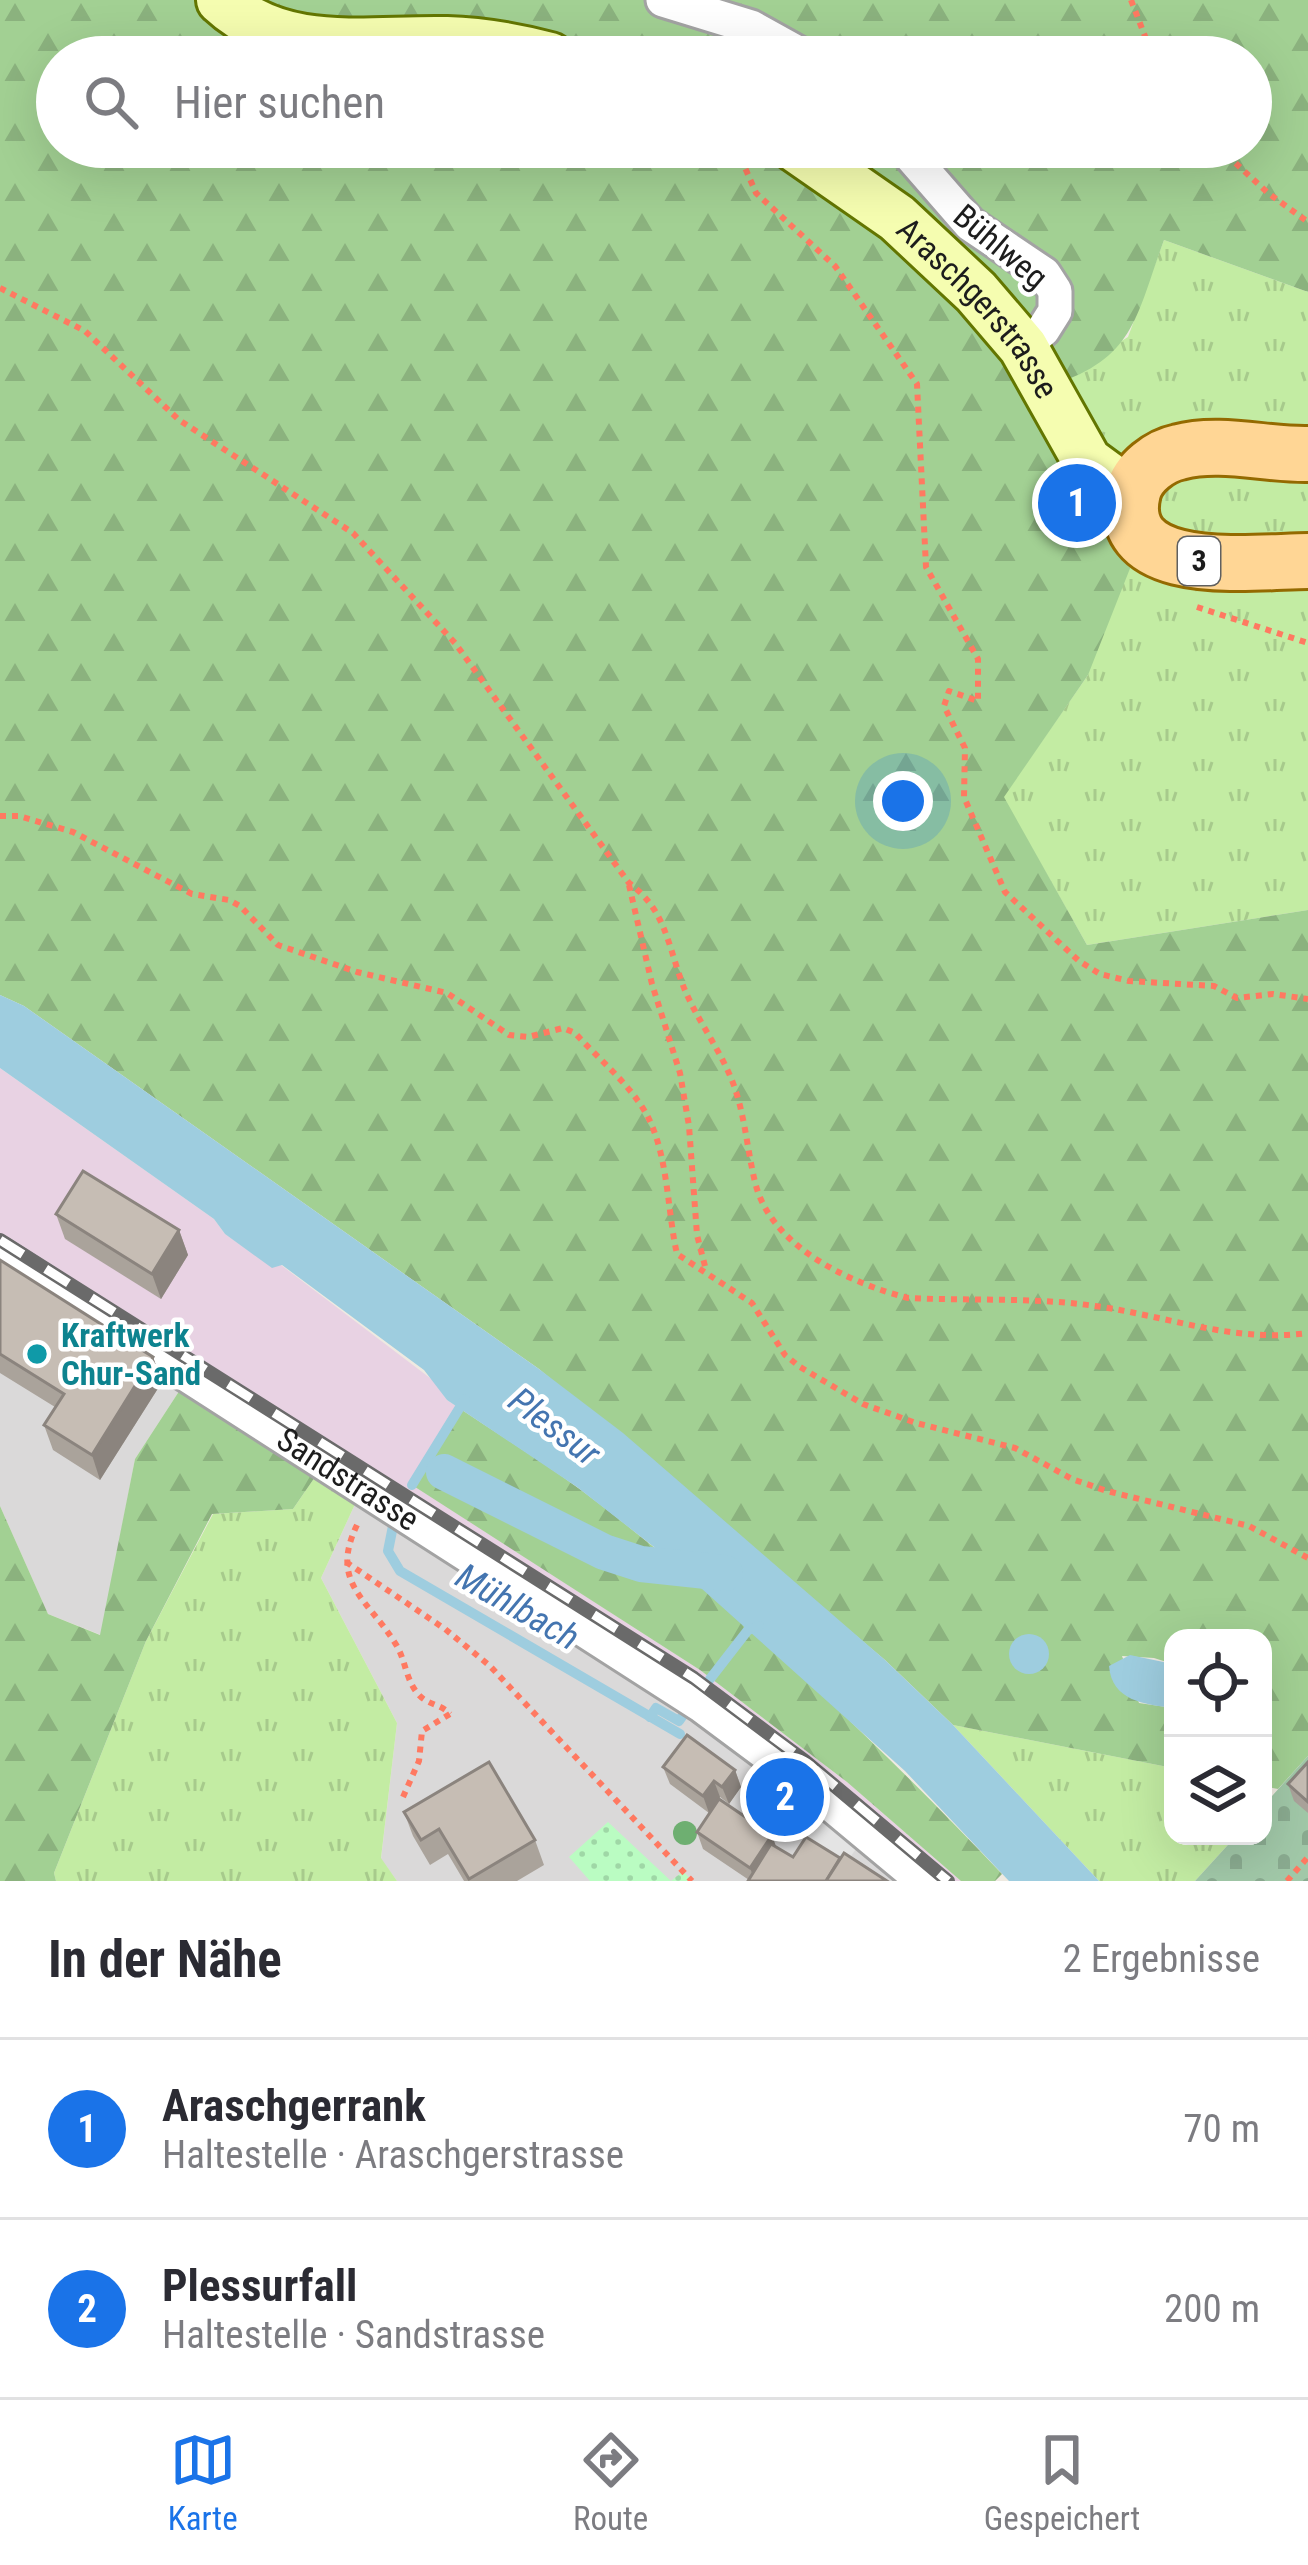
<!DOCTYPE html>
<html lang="de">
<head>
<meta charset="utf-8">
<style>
  body { margin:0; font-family:"Roboto Condensed",sans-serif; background:#f2f2f3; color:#2b2b33 }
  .controls { position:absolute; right:36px; bottom:36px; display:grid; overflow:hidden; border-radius:24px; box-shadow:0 12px 48px #0002 }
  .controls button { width:108px; height:108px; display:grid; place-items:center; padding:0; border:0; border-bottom:3px solid #e1e1e2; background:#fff; color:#2b2b33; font:60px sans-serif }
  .you { position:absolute; left:903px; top:801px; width:42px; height:42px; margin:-30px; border:9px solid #fff; border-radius:50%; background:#1a73e8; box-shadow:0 0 0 18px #1a73e833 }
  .badge { display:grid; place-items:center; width:78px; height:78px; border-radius:50%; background:#1a73e8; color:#fff; font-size:39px; font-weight:700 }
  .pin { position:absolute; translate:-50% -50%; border:6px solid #fff; box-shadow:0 3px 12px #0006 }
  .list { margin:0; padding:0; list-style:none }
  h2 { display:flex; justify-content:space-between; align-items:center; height:156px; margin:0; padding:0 48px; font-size:51px }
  h2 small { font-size:39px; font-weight:400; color:#7c7c81 }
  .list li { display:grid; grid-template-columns:78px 1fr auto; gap:36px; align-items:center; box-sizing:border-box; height:180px; padding:0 48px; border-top:3px solid #e1e1e2 }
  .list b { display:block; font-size:45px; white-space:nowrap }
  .list p { margin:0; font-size:39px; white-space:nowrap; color:#7c7c81 }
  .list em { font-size:39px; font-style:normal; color:#7c7c81 }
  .icon { flex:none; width:66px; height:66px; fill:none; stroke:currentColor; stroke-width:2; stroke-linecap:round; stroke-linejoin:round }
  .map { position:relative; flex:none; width:1308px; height:1881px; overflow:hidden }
  .search { position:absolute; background:#fff; box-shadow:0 12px 48px #0002; left:36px; right:36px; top:36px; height:132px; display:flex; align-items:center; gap:30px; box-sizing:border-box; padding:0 42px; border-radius:66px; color:#7c7c81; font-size:45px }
  .sheet { height:516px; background:#fff }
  nav { display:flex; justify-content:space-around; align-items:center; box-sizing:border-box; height:168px; border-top:3px solid #e1e1e2; background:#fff; font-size:33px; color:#7c7c81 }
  nav a { display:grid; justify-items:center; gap:6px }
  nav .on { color:#1a73e8 }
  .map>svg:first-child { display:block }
</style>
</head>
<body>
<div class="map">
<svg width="1308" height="1881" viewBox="0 0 1308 1881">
  <defs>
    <pattern id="grass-tufts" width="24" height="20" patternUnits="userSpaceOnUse" patternTransform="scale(3)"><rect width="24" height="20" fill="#c3eca3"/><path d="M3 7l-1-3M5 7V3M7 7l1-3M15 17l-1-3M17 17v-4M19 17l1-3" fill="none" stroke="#a7ca8c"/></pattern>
    <pattern id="forest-firs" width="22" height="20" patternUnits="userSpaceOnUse" patternTransform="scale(3)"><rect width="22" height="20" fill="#a2d093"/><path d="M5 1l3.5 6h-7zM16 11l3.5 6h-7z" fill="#8bb27e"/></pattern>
    <pattern id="cemetery-stones" width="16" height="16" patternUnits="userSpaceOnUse" patternTransform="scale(3)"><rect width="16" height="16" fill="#a1c8a8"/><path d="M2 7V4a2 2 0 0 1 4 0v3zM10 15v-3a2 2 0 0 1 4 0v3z" fill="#8aab90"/></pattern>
    <pattern id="park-dots" width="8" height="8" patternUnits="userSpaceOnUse" patternTransform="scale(3)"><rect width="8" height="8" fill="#bafcc2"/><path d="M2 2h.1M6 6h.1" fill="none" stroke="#9fd7a6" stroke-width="1.8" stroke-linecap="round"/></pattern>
  </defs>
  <rect width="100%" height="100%" fill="#eeeae1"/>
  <g fill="#dad9d9">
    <path d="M0 1255 189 1376 135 1459 101 1635 48 1614 0 1506Z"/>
    <path d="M362 1489 598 1636 923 1881H397L381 1859 397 1723 321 1578Z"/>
  </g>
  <path fill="#e8d2e3" d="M0 1068 214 1219 225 1234 272 1267 281 1265 434 1381 447 1400 459 1408 413 1485 700 1670 847 1782 961 1881H923L874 1840 0 1255Z"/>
  <g fill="url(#grass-tufts)">
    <path d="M1164 240 1308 292V910L1087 945 1003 797 1088 675 1046 387 1128 337Z"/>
    <path d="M324 1464 362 1489 321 1578 397 1723 381 1858 397 1881H56L54 1873 146 1641 213 1514 293 1509Z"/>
    <path d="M953 1725 1173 1768V1836H1236L1195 1881H1099Z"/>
  </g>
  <g fill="url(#forest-firs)" fill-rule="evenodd">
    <path d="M0 0H1308V292L1164 240C1135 319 1135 360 1046 387L1142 538 1088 675 1004 797 1087 945 1308 910V1756L1278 1789 1263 1786V1638H1173V1664L1154 1658 1122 1656 1139 1703 1173 1708V1768L953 1725 885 1660 539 1369 24 1006 0 995ZM57 57H1251V147H57Z"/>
    <path d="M189 1376 324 1464 293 1509 212 1514 146 1641 54 1873 56 1881H0V1506L48 1614 100 1635 135 1459Z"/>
    <path d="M459 1408C499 1435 542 1461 581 1490 732 1604 872 1737 1002 1874L995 1881H961L847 1782 700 1670 412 1485Z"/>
  </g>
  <path fill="url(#cemetery-stones)" d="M1308 1756V1881H1195L1236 1836H1263V1806Z"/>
  <path fill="url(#park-dots)" d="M608 1822 671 1881 683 1871 692 1881H590L569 1857Z"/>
  <path fill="#e4e4e4" d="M805 1808 859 1845 845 1864 791 1827Z"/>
  <g fill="#9ecddf">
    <path d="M0 995 24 1006 539 1369 623 1433 885 1660 953 1725 1099 1881H1009L905 1771 663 1554 577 1487 447 1400 424 1370 282 1265 272 1268 225 1234 214 1219 0 1068Z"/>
    <circle cx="1029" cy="1654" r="20"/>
    <path d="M1130 1655 1173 1664V1708C1144 1704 1112 1701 1109 1666Z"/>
  </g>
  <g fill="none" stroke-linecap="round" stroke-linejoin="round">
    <g stroke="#9ecddf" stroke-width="10">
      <path d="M412 1485 465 1399"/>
      <path d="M393 1526 388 1551 400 1571 680 1734"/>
      <path d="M710 1679 748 1630 759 1626"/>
      <path d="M650 1717 656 1708 679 1721 686 1711"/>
    </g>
    <path stroke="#9ecddf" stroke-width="36" d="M444 1472 604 1552 641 1564 725 1573"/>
    <g stroke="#a3a3a3" stroke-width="39">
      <g id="street">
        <path d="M663 0 751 27 805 57"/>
        <path d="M903 147 970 224 1044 274 1055 291V311L1043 330 1023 347"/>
        <path id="s1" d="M0 1255 701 1705 803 1781 923 1881"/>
      </g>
    </g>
    <g stroke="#637600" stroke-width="54">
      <g id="secondary">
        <path d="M221 0C283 58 368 39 447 41 482 42 516 48 550 57"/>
        <path id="s2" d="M795 147 897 218 976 292 1023 347 1087 461 1132 494"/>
      </g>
    </g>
    <g stroke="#946a00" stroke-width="60">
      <path id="primary" d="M1308 454C1267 455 1220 441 1179 452 1160 456 1138 472 1133 492 1112 582 1258 561 1308 561"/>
    </g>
    <g stroke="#ff7961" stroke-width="6" stroke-dasharray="6 6" stroke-linecap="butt">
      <path d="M1131 0 1153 57"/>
      <path d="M736 147 756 193 835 266 917 384 926 567 978 659V701L949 691 944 706 965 748 964 797 1005 892 1079 961 1100 974 1129 981 1214 986 1237 998 1273 994 1308 999"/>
      <path d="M1218 147 1268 193 1308 222"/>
      <path d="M0 288 85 331 179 420 353 533 455 643 629 883C663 908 667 939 680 977 692 1014 719 1046 733 1083 745 1115 747 1149 755 1182 770 1246 849 1283 908 1298 970 1301 1034 1297 1095 1306 1168 1316 1233 1343 1308 1333"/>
      <path d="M1197 607 1308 643"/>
      <path d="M0 816H19L73 832 192 894 229 900 240 906 278 945 357 972 447 993 509 1035 528 1037 563 1028 575 1033C595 1055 621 1077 638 1101 669 1142 666 1206 677 1254L752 1303 785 1355 800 1367 863 1404 916 1423 1015 1448 1072 1479 1107 1491 1249 1526 1308 1558"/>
      <path d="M629 885 652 984 680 1073 689 1126 697 1235 706 1270"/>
      <path d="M357 1525C329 1583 368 1599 395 1643 406 1659 405 1680 419 1695 428 1705 441 1704 450 1714"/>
      <path d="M346 1562 445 1629 490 1666 692 1881"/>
      <path d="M403 1797 419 1761 422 1731 450 1714"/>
      <path d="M1287 1881 1308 1857"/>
    </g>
    <use href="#street" stroke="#fff" stroke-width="33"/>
    <use href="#secondary" stroke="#f5fdb0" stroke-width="48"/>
    <use href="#primary" stroke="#ffd695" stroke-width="54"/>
    <g stroke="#6a6a6a" stroke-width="14">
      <path id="rail" d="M0 1240 694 1678 805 1761 948 1881"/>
    </g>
    <use href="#rail" stroke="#fff" stroke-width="9" stroke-dasharray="27" stroke-linecap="butt"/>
  </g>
  <circle fill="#6eaf71" cx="685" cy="1833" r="12"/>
  <g fill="#aaa39b">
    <path d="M56 1214 179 1230 188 1255 161 1299 65 1239Z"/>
    <path d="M0 1260 153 1357 162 1382 100 1480 53 1450 44 1425 55 1407 0 1373Z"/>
    <path d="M1308 1762V1813L1294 1801 1288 1784Z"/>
    <path d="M663 1767 735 1770 741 1787 729 1804 720 1797 719 1799 777 1847 793 1857 840 1858 887 1881 749 1880 703 1849 697 1832 709 1813 670 1784Z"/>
    <path d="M404 1812 535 1840 544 1865 517 1881H464L448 1854 430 1865 413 1836Z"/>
  </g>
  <g fill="#8b847e">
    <path d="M179 1230 188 1255 161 1299 152 1274Z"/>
    <path d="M153 1357 162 1382 100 1480 92 1455Z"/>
    <path d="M735 1770 741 1787 729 1804 722 1787Z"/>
    <path d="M714 1781 720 1797 709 1813 703 1796Z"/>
    <path d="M772 1835 778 1852 755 1881 750 1868Z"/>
  </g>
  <g fill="#c6bdb4" stroke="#8b847e" stroke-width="3">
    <path d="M83 1171 179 1230 152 1274 56 1214Z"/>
    <path d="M0 1260 153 1357 92 1455 44 1425 64 1394 0 1354Z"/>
    <path d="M687 1735 735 1770 722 1787 714 1781 703 1796 663 1767Z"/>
    <path d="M489 1762 535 1840 469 1879 439 1829 421 1840 404 1812Z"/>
    <path d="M1308 1762V1802L1288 1784Z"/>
    <path d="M719 1799 772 1835 750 1868 697 1832Z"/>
    <path d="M806 1837 840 1858 826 1881H748L771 1844 793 1857Z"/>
    <path d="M844 1853 887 1881H826Z"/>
  </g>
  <circle fill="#0f9aa8" stroke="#fff" stroke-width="4.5" cx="37" cy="1354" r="12"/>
  <g text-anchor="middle" stroke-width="9" stroke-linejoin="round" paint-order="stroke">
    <rect fill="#fff" stroke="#606060" stroke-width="3" x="1178" y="537" width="42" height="48" rx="9"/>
    <g font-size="30" font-weight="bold" fill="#1c1c1c">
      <text x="1199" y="571">3</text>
    </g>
    <g font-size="33" fill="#1c1c1c" stroke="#fff">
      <text transform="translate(1001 246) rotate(40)" y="12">Bühlweg</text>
      <text dy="12" stroke="none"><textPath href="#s2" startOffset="246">Araschgerstrasse</textPath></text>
      <text dy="12" stroke="none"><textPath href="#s1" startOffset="414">Sandstrasse</textPath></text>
    </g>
    <g font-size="33" font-weight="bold" fill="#0d838f" stroke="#fff" text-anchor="start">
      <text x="61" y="1347">Kraftwerk<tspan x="61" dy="38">Chur-Sand</tspan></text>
    </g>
    <g font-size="36" font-style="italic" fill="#4475b0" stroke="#fff">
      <text transform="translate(555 1426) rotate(37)" y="13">Plessur</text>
      <text transform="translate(518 1606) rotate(30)" y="13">Mühlbach</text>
    </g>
  </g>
</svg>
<div class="controls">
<button><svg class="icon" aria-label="locate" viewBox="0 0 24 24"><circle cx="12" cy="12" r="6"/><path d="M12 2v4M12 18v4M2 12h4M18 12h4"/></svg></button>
<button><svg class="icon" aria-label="layers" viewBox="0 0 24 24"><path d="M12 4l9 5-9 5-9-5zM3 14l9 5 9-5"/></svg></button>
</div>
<div class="you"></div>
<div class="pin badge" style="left:1077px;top:503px">1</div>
<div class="pin badge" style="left:785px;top:1797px">2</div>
<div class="search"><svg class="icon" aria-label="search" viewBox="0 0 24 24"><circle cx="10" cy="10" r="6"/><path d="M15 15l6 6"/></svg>Hier suchen</div>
</div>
<section class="sheet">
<h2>In der Nähe<small>2 Ergebnisse</small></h2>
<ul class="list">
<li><span class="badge">1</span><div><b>Araschgerrank</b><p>Haltestelle · Araschgerstrasse</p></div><em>70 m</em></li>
<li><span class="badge">2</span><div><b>Plessurfall</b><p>Haltestelle · Sandstrasse</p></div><em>200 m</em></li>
</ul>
</section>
<nav>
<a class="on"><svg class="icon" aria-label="map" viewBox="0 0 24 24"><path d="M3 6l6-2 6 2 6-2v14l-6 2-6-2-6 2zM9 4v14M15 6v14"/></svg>Karte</a>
<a><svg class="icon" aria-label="directions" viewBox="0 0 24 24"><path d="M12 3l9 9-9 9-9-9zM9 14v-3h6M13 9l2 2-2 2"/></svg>Route</a>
<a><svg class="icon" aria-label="saved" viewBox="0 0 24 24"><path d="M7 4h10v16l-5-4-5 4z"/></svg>Gespeichert</a>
</nav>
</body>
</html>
